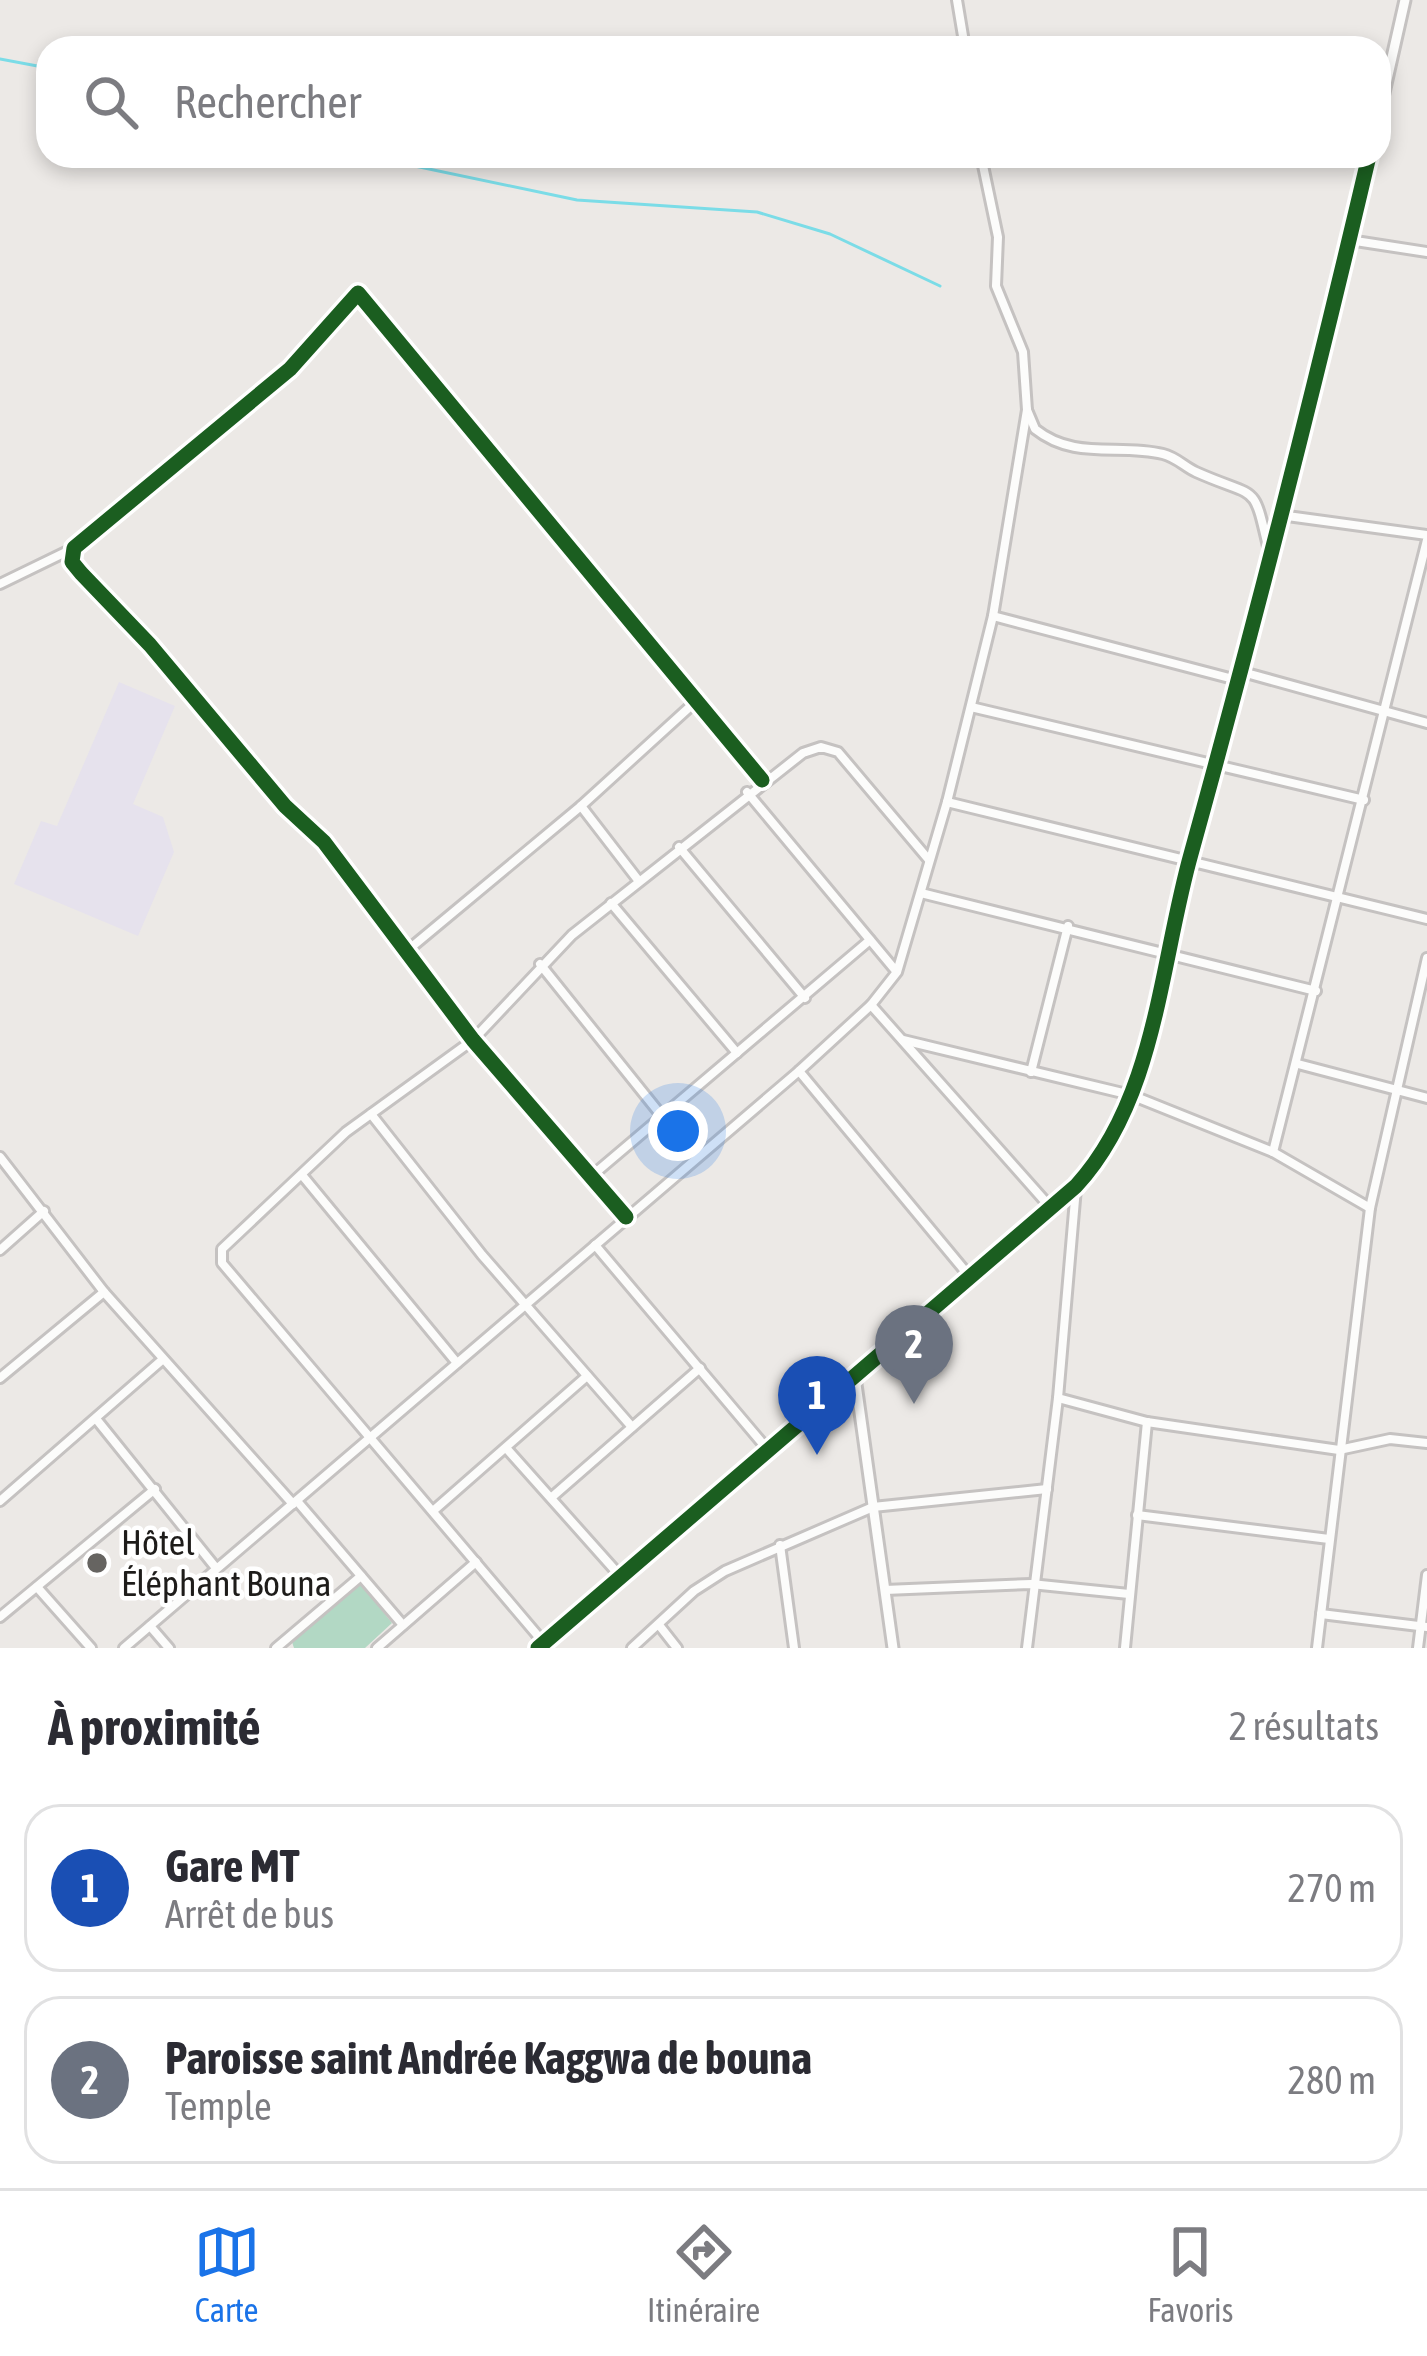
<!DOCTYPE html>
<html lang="fr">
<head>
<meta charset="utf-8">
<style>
  body { margin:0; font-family:"Asap Condensed",sans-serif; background:#f7f7f7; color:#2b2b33 }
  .you { position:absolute; left:678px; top:1131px; width:42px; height:42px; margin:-30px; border:9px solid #fff; border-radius:50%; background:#1a73e8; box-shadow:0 0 0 18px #1a73e833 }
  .badge { display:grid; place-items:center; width:78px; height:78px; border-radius:50%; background:#1a73e8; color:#fff; font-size:39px; font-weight:700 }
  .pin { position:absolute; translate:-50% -99px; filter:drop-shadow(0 3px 6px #0008) }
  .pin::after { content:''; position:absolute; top:63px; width:42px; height:36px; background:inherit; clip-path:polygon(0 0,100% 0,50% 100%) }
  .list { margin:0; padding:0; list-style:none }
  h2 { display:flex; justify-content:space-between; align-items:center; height:156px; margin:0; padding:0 48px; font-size:51px }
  h2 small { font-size:39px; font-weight:400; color:#7c7c81 }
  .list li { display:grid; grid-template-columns:78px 1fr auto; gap:36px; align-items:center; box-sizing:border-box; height:168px; margin:0 24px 24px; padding:0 24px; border:3px solid #e1e1e2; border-radius:36px }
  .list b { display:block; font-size:45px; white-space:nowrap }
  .list p { margin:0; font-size:39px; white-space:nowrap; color:#7c7c81 }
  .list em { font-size:39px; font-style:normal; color:#7c7c81 }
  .icon { flex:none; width:66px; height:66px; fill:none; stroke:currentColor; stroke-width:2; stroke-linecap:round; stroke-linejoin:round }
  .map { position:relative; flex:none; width:1427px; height:1648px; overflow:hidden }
  .search { position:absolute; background:#fff; box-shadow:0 6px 18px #0003; left:36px; right:36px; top:36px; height:132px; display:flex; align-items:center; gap:30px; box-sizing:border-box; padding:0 42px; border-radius:36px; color:#7c7c81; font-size:45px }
  .sheet { height:540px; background:#fff }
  nav { display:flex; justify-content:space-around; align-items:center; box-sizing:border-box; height:168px; border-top:3px solid #e1e1e2; background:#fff; font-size:33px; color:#7c7c81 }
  nav a { display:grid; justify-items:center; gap:6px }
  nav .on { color:#1a73e8 }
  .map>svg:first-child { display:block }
</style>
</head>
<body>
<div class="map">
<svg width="1427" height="1648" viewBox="0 0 1427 1648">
  <rect width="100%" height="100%" fill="#ece9e6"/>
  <path fill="#e6e2ed" d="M119 682 175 706 133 804 163 817 174 852 138 936 14 884 41 821 57 826Z"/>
  <path fill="#b2d8c4" d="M361 1584 392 1623 365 1648H294L292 1642Z"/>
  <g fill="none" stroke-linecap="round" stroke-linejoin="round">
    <g stroke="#7bdce7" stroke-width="3">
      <path d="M0 59 48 68"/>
      <path d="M367 156 577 200 757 212 830 234 940 286"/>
    </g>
    <g stroke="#c5c2c1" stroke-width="14">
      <g id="minor">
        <path d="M957 0 965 48"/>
        <path d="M981 156 998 237 996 286 1023 352 1027 410 1035 429C1075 461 1119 443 1163 454 1176 457 1185 467 1196 472 1261 501 1252 479 1270 555"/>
        <path d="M1349 240 1427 252"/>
        <path d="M1280 515 1427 535"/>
        <path d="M0 584 74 548"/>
        <path d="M993 616 1237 680"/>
        <path d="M1239 671 1427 723"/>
        <path d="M971 707 1364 800"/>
        <path d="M747 792 896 971"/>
        <path d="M947 802 1427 919"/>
        <path d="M581 806 638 880"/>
        <path d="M679 847 805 998"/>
        <path d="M921 893 1316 991"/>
        <path d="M611 903 737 1053"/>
        <path d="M408 950 581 806 694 703"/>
        <path d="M540 964 661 1115"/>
        <path d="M871 1005 1051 1208"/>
        <path d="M903 1040 1131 1095 1273 1152 1370 1208"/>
        <path d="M1298 1064 1427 1098"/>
        <path d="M799 1071 970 1277"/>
        <path d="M1031 1072 1068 926"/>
        <path d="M371 1114 482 1255 632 1427"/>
        <path d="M1273 1152 1427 540"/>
        <path d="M0 1157 104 1292 293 1504"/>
        <path d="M594 1174 870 940"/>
        <path d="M302 1175 457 1363"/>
        <path d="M626 1217 473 1040 324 842 285 806 150 645 81 573 72 562 74 548 290 369 358 293 762 780"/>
        <path d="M595 1245 768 1450"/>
        <path d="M0 1250 44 1211"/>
        <path d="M0 1378 104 1292"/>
        <path d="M1058 1398 1147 1422 1339 1450 1390 1439 1427 1443"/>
        <path d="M97 1420 216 1568"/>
        <path d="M507 1449 621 1577"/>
        <path d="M552 1497 700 1368"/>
        <path d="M0 1501 162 1360"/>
        <path d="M297 1501 403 1625"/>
        <path d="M433 1511 587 1376"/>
        <path d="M1137 1515 1329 1539"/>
        <path d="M780 1545 794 1648"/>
        <path d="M37 1587 91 1648"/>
        <path d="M885 1590 1031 1584 1129 1594"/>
        <path d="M1321 1614 1427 1627"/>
        <path d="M0 1617 155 1489"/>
        <path d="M659 1625 677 1648"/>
        <path d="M150 1626 169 1648"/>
        <path d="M544 1643 222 1263V1249L346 1132 473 1040 572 935 803 753 821 747 838 752 929 860"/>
        <path d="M124 1648 799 1071 871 1005 897 972 947 802 993 616 1027 410"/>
        <path d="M276 1648 361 1576"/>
        <path d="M377 1648 476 1562"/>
        <path d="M632 1648 694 1591 725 1571 873 1507 1047 1489"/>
        <path d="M1027 1648 1058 1398 1076 1188"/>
        <path d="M1125 1648 1147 1422"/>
        <path d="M1317 1648 1370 1208 1427 958"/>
        <path d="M1418 1648 1427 1575"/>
      </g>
    </g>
    <g stroke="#c5c2c1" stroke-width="15">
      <g id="tertiary">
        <path d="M1379 115 1405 0"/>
        <path d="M855 1377 893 1648"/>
        <path d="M538 1648 1076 1186C1156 1099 1160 964 1191 854 1255 623 1314 390 1369 156"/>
      </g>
    </g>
    <use href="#minor" stroke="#fcfcfb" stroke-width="8"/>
    <use href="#tertiary" stroke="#fcfcfb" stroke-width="9"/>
    <g stroke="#fff" stroke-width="22">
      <g id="cycleway">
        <path d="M626 1217 473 1040 324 842 285 806 150 645 81 573 72 562 74 548 290 369 358 293 762 780"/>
        <path d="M538 1648 1076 1186C1156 1099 1160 964 1191 854 1255 623 1314 390 1369 156"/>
      </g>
    </g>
    <use href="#cycleway" stroke="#1b5e20" stroke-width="15"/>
  </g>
  <circle fill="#666461" stroke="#fff" stroke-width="4.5" cx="97" cy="1563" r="12"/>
  <g text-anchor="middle" stroke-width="9" stroke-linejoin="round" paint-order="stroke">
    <g font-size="36" fill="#1e1c1a" stroke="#fff" text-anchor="start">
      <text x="121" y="1555">Hôtel<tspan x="121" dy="41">Éléphant Bouna</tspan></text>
    </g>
  </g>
</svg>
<div class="you"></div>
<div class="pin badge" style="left:817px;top:1455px;background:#1a4fb4">1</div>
<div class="pin badge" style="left:914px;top:1404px;background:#6b7280">2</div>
<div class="search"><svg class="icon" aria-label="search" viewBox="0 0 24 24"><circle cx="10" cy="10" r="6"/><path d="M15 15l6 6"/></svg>Rechercher</div>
</div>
<section class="sheet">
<h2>À proximité<small>2 résultats</small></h2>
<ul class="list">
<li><span class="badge" style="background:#1a4fb4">1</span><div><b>Gare MT</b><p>Arrêt de bus</p></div><em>270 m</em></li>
<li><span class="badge" style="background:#6b7280">2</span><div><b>Paroisse saint Andrée Kaggwa de bouna</b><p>Temple</p></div><em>280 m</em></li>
</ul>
</section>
<nav>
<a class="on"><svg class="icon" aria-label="map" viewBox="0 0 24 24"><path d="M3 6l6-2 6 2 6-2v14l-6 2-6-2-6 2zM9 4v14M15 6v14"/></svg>Carte</a>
<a><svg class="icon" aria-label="directions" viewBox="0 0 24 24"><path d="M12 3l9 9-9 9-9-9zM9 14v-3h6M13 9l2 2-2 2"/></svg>Itinéraire</a>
<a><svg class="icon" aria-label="saved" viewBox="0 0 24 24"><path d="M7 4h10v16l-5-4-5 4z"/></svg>Favoris</a>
</nav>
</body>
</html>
